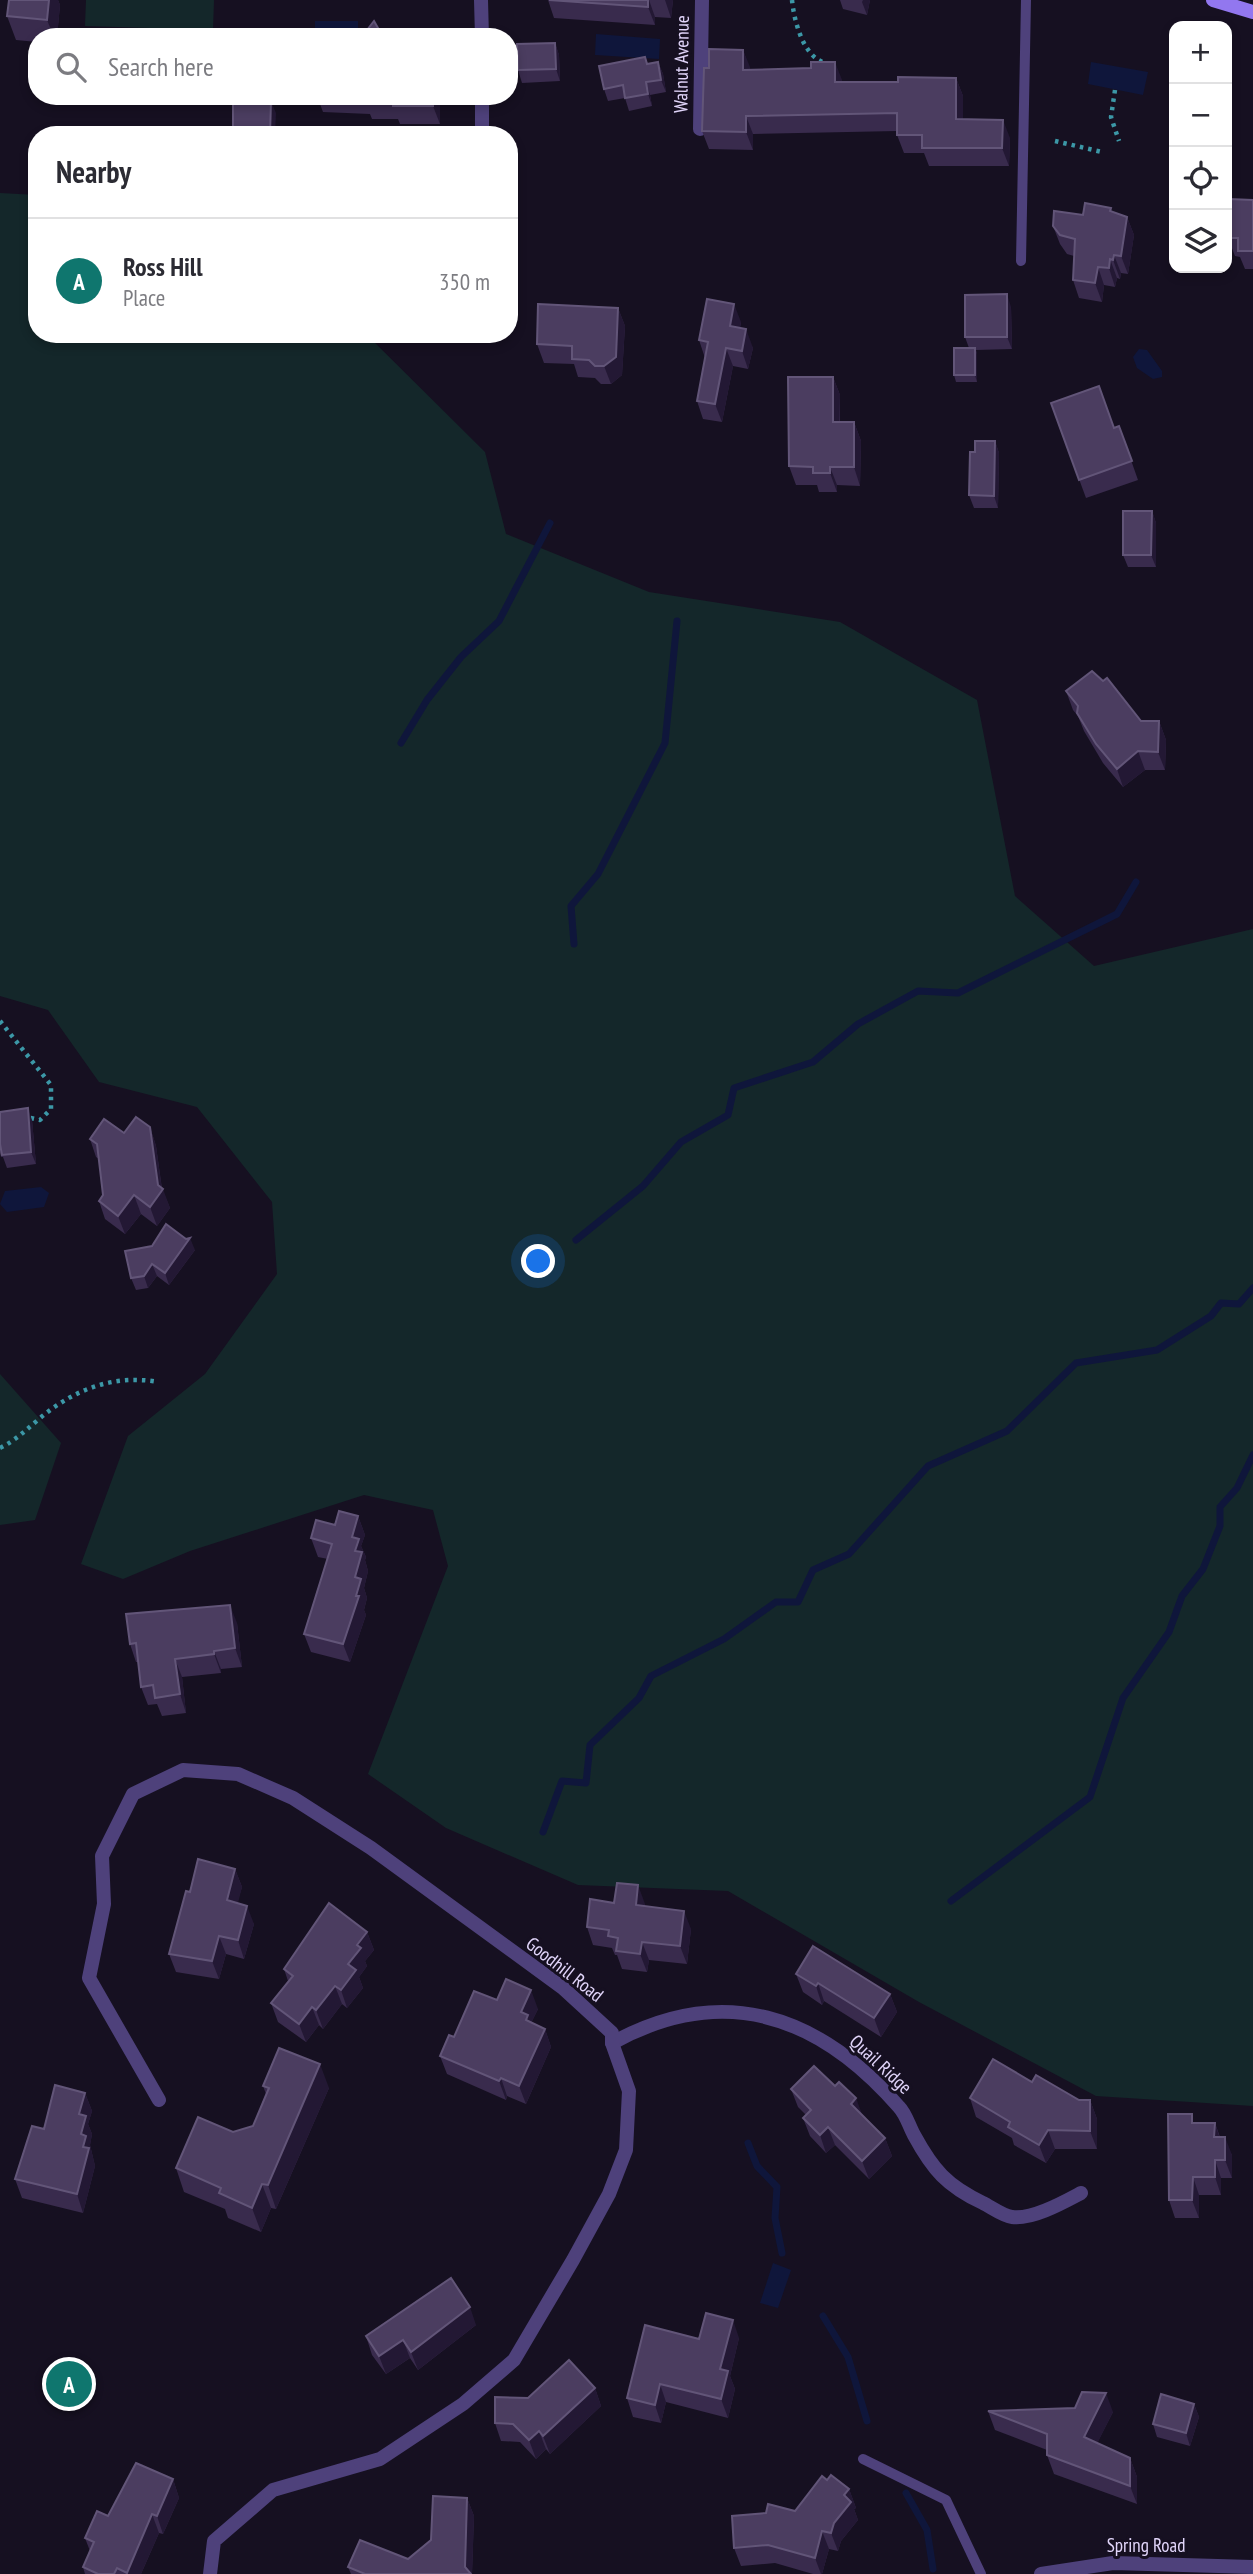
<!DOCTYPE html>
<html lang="en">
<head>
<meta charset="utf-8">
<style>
  body { margin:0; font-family:"PT Sans Narrow",sans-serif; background:#f7f7f7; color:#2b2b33 }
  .controls { position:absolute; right:21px; top:21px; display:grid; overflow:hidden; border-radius:14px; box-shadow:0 4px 10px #0003 }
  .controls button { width:63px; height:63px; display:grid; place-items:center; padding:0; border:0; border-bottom:2px solid #e1e1e2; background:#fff; color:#2b2b33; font:35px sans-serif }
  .you { position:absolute; left:539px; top:1262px; width:24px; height:24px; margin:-18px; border:5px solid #fff; border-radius:50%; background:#1a73e8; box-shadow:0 0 0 10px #1a73e833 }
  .badge { display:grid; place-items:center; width:46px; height:46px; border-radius:50%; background:#0f766e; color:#fff; font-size:23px; font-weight:700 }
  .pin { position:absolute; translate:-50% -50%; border:4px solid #fff; box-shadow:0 2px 7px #0006 }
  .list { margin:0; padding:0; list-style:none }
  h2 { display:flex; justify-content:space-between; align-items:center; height:91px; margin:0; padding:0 28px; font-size:30px }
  h2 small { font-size:23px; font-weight:400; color:#7c7c81 }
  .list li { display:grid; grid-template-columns:46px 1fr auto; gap:21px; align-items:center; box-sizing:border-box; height:126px; padding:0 28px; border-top:2px solid #e1e1e2 }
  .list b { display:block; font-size:26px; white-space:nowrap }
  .list p { margin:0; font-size:23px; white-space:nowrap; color:#7c7c81 }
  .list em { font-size:23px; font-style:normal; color:#7c7c81 }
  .icon { flex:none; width:38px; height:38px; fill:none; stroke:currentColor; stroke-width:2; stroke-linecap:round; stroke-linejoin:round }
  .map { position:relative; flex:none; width:1253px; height:2574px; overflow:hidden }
  .search { position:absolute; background:#fff; box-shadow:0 4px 10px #0003; left:28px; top:28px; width:490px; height:77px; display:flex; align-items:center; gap:18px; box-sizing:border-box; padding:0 24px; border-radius:28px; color:#7c7c81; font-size:26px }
  .panel { position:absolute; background:#fff; box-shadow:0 4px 10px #0003; left:28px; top:126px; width:490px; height:217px; border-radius:28px }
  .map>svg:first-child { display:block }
</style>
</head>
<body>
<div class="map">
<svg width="1253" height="2574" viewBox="0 0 1253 2574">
  <rect width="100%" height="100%" fill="#161021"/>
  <g fill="#14272a">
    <path d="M86 0H214L213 30 85 26Z"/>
    <path d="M0 193 37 195V334H366L485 452 506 534 649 592 840 622 977 700 1015 896 1094 966 1253 929V2106L1096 2096 919 2002 728 1891 578 1885 446 1828 368 1774 448 1566 433 1510 364 1495 190 1551 123 1579 81 1564 128 1436 205 1374 277 1274 272 1202 197 1107 99 1082 48 1010 0 996Z"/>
    <path d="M0 1374 61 1443 35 1520 0 1525Z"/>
  </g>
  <g fill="#0f163b">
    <rect x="315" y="21" width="43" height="16"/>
    <path d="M596 34 660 39 659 59 595 55Z"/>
    <path d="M1091 62 1148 72 1143 95 1088 84Z"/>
    <path d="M1139 349 1147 350 1162 371V377L1153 379 1137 368 1133 357Z"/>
    <path d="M41 1187 49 1193 44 1207 7 1212 0 1204 5 1191Z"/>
    <path d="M773 2263 791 2270 778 2308 760 2303Z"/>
  </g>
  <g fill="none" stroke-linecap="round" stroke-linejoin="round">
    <g stroke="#0f163b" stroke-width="7">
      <path d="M401 743 427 700 461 657 499 621 550 523"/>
      <path d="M574 944 571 906 598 874 665 743 677 621"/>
      <path d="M576 1240 643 1186 681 1142 728 1115 734 1088 813 1062 858 1024 918 991 958 993 1117 914 1136 882"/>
      <path d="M543 1832 562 1781 586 1783 590 1745 639 1698 651 1676 724 1639 776 1602H798L813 1570 849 1554 928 1466 1007 1431 1076 1363 1157 1350 1211 1316 1221 1303 1239 1304 1253 1288"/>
      <path d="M951 1901 1090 1797 1123 1698 1169 1632 1182 1596 1203 1569 1220 1526V1507L1237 1488 1253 1455"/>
      <path d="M748 2143 757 2166 777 2187 775 2218 782 2253"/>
      <path d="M823 2316 848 2357 867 2421"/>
      <path d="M906 2493 927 2530 933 2569"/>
    </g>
    <g stroke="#3c98a7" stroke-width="4.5" stroke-dasharray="3.5 5" stroke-linecap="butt">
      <path d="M792 0C794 20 803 58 826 63"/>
      <path d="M1115 90 1111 117 1119 141"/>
      <path d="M1055 141 1102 152"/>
      <path d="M0 1021 51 1085V1109L40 1120 26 1117"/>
      <path d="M0 1448C16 1440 26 1430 39 1419 73 1390 113 1374 158 1382"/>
    </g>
    <g stroke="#4e417b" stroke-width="10">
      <path d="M1021 261 1026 0"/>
      <path d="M863 2459 946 2500 981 2574"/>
    </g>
    <g stroke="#4e417b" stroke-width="14">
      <path d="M481 0 482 37"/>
      <path d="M482 96V135"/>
      <path d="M700 129 702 0"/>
      <path d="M612 2043C723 1982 819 2015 899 2107 906 2114 909 2126 914 2135 933 2170 947 2186 983 2203 991 2207 1003 2216 1012 2217 1032 2220 1064 2202 1081 2193"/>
      <path d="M159 2100 89 1978 104 1904 102 1856 133 1794 183 1770 238 1774 293 1798 371 1848 563 1988 612 2033V2043L629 2091 626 2150 609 2194 573 2260 514 2360 463 2404 380 2459 273 2490 214 2541 210 2574"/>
      <path d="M1041 2574 1113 2563 1253 2567"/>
    </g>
    <path stroke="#9277ef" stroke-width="14" d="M1213 0 1253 12"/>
  </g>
  <g fill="#392b4d">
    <path d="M9 0H58L60 5 57 37H37V42L16 40 7 16Z"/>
    <path d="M548 0H673L671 18 655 17V25L554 18Z"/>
    <path d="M840 0H870L867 15 843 9Z"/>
    <path d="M555 43 559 55 560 81 522 83 518 70Z"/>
    <path d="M743 50 750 70 842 80V82H898L956 78 963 96V119L1010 138 1009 166H929L924 153H904L897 135V131L753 134V150L709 149 702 131 709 68Z"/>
    <path d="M658 62 663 74 666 92 650 95 652 106 629 111 625 98 608 101 604 89 648 64Z"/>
    <path d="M317 96H440V124H400L398 119H372L370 114 323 112Z"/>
    <path d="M1253 200V269H1245L1240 257 1235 256 1228 238Z"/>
    <path d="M1111 208 1112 212 1127 217 1134 235 1128 274 1121 273 1120 279 1117 278 1115 287 1104 285 1102 302 1079 298 1073 280 1074 256 1067 254 1060 244 1053 226Z"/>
    <path d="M1011 307 1012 349 976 350 977 354V382H956L954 375 969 348 965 337Z"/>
    <path d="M618 308 625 326 622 375 611 384H601L595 378 578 377 574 364 544 363 537 344Z"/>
    <path d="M741 322 740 328 753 348 748 369 733 366 722 422 703 419 697 401 705 358 699 340Z"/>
    <path d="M833 377 840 395V422H854L861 441 860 486 837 485V492H819L817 485H796L789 466Z"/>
    <path d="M1051 403 1114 428 1119 426 1138 480 1086 498Z"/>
    <path d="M995 441 999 453 998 508H974L969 495 975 452Z"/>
    <path d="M1152 511 1156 523V567H1128L1123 555Z"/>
    <path d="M1066 691 1141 721H1159L1166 740 1165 770H1145L1123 787 1103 763 1084 731 1078 716 1073 710Z"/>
    <path d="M0 1112 32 1120 36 1164 7 1168 3 1157H1L0 1153Z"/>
    <path d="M150 1127 156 1146 162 1189 170 1208 157 1226 141 1214 125 1234 105 1219 99 1201 103 1195 99 1159 96 1157 90 1139 124 1133Z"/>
    <path d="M195 1250 169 1285 157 1276 148 1288 136 1290 131 1278 125 1251Z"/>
    <path d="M358 1516 365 1535 361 1546 366 1557 365 1560 368 1571 364 1588 367 1598 364 1610 366 1615 350 1662 311 1652 304 1634 328 1559 318 1557 311 1538 335 1525Z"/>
    <path d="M237 1623 242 1667 221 1669V1673L182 1677 186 1713 162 1716 157 1704 148 1705 141 1687 138 1662H136L130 1644Z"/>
    <path d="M235 1869 242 1887 237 1903 254 1924 244 1959 226 1954 219 1979 176 1972 169 1954Z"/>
    <path d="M614 1903 645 1904V1906L691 1929 687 1964 649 1960 647 1972 622 1969 617 1955H615L612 1948 593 1945 587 1927Z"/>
    <path d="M367 1932 374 1950 365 1961 367 1966 359 1977 363 1988 347 2008 342 2004 323 2029 319 2025 306 2042 278 2022 271 2003 288 1981 284 1969Z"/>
    <path d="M796 1974 890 1994 897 2012 881 2037 824 2001 822 2005 803 1992Z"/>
    <path d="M497 2000 538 2009 531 2023 545 2029 551 2047 526 2104 507 2096 506 2100 447 2074 440 2056 454 2037Z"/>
    <path d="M1032 2082 1079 2100H1090L1097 2119V2149H1055L1046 2163 1014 2145 1012 2138 976 2117 970 2098Z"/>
    <path d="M263 2086 329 2088 276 2209 271 2208 261 2232 228 2218 225 2209 184 2192 176 2168 233 2132 253 2126 266 2094Z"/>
    <path d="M791 2089 862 2114 885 2138 892 2156 869 2179 835 2145 826 2153 810 2136 803 2118 806 2115 798 2107Z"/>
    <path d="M85 2093 92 2111 88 2124 92 2134 90 2145 95 2166 83 2213 22 2198 15 2179 44 2129Z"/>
    <path d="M1196 2123H1215L1220 2137 1232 2155V2178H1221V2195H1199V2218H1175L1169 2200Z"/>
    <path d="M476 2325 418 2370 410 2358 386 2374 372 2355 366 2336Z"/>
    <path d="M739 2338 730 2376 735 2389 728 2418 666 2402 661 2423 633 2417 627 2398 699 2339Z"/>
    <path d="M595 2388 601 2406 550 2454 546 2449 536 2459 520 2442 501 2441 495 2423 528 2398Z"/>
    <path d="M1194 2404 1199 2417 1190 2446 1157 2437 1153 2424Z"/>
    <path d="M988 2411 1113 2412 1097 2443 1130 2458 1137 2477V2504L1054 2474 1047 2455V2450L995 2430Z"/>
    <path d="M173 2479 179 2498 163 2534 159 2533 141 2574H85L83 2567 90 2551 85 2538 108 2516Z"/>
    <path d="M827 2480 849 2489 856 2508 854 2509 858 2520 841 2541 838 2551 829 2549 822 2574H813L775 2563 741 2566 734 2548 795 2511Z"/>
    <path d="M467 2498 474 2516 472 2574H351L348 2567 408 2559 431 2540Z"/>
  </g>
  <g fill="#231834">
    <path d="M49 0H58L60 5 57 37H54L47 20Z"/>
    <path d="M649 0 655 17V25L648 7Z"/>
    <path d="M665 0H673L671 18Z"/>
    <path d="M863 0H870L867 15 862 2Z"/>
    <path d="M555 43 559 55 560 81 556 69Z"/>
    <path d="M743 50 750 67V88L743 70Z"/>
    <path d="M658 62 663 74 666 92 661 80Z"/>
    <path d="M835 62 842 80V100L835 82Z"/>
    <path d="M956 78 963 96V136L956 119Z"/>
    <path d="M646 82 650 95 652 106 648 94Z"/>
    <path d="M433 96H440V124L433 106Z"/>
    <path d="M271 101 276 113 275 135H270Z"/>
    <path d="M746 116 753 134V150L746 132Z"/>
    <path d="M1003 120 1010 138 1009 166 1002 148Z"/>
    <path d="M1127 217 1134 235 1128 274 1121 256Z"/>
    <path d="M1114 255 1121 273 1120 279 1113 260Z"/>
    <path d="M1110 259 1117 278 1115 287 1109 268Z"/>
    <path d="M1098 267 1104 285 1102 302 1095 283Z"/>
    <path d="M1007 294 1011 307 1012 349 1007 337Z"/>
    <path d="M734 304 741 322 737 345 730 326Z"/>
    <path d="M618 308 625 326 622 375 611 384 604 366Z"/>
    <path d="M746 329 753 348 748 369 742 351Z"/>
    <path d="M726 348 733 366 722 422 715 404Z"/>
    <path d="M975 348 977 354V382L975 375Z"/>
    <path d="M833 377 840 395 839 440 833 422Z"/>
    <path d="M854 422 861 441 860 486 854 467Z"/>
    <path d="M995 441 999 453 998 508 994 496Z"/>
    <path d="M830 467 837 485V492L830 473Z"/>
    <path d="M1152 511 1156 523V567L1151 555Z"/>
    <path d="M1159 721 1166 740 1165 770 1158 752Z"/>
    <path d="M1138 751 1145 770 1123 787 1117 769Z"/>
    <path d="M28 1108 32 1120 36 1164 31 1152Z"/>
    <path d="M150 1127 156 1146 162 1190 163 1189 170 1208 157 1226 150 1207 158 1185Z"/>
    <path d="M134 1195 141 1214 125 1234 118 1216Z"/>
    <path d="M190 1238 195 1250 169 1285 165 1273Z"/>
    <path d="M152 1264 157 1276 148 1288 144 1276Z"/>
    <path d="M358 1516 365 1535 361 1546 366 1557 365 1560 368 1571 364 1588 367 1598 364 1610 366 1615 350 1662 343 1644 356 1596 355 1577V1551L352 1537Z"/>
    <path d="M230 1605 237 1623 242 1667 235 1648Z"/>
    <path d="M214 1651 221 1669V1673L214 1654Z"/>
    <path d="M175 1659 182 1677 186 1713 180 1694Z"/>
    <path d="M235 1869 242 1887 234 1919 227 1900Z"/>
    <path d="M638 1885 645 1904 642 1923 636 1905Z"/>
    <path d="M247 1906 254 1924 244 1959 238 1940Z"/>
    <path d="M684 1911 691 1929 687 1964 680 1946Z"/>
    <path d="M367 1932 374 1950 365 1961 367 1966 359 1977 363 1988 347 2008 341 1990 348 1964 357 1945Z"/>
    <path d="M219 1936 226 1954 219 1979 212 1961Z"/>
    <path d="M642 1942 649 1960 647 1972 640 1954Z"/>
    <path d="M818 1983 824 2001 822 2005 816 1986Z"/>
    <path d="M335 1986 342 2004 323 2029 316 2010Z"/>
    <path d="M531 1990 538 2009 531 2023 532 2039 521 2012Z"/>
    <path d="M890 1994 897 2012 881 2037 874 2018Z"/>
    <path d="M312 2007 319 2025 306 2042 299 2024Z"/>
    <path d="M545 2029 551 2047 526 2104 519 2086Z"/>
    <path d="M320 2064 329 2088 276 2209 268 2185Z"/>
    <path d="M501 2078 507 2096 506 2100 499 2081Z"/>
    <path d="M85 2093 92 2111 88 2124 92 2134 90 2145 95 2166 83 2213 77 2194 83 2147 81 2134 79 2114Z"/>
    <path d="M856 2098 863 2117 851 2104Z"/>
    <path d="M1090 2100 1097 2119V2149L1090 2131Z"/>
    <path d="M1215 2123 1221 2142 1214 2137Z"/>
    <path d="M828 2127 835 2145 826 2153 820 2135Z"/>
    <path d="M1048 2130 1055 2149 1046 2163 1039 2145Z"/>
    <path d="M1225 2137 1232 2155V2178L1225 2160Z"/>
    <path d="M885 2138 892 2156 869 2179 862 2161Z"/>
    <path d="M1215 2160 1221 2178V2195L1215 2177Z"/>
    <path d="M1193 2177 1199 2195V2218L1192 2200Z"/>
    <path d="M262 2184 271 2208 261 2232 252 2208Z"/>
    <path d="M470 2307 476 2325 418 2370 411 2352Z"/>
    <path d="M733 2320 739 2338 730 2376 735 2389 728 2418 721 2399 720 2369Z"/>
    <path d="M403 2340 410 2358 386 2374 379 2356Z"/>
    <path d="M660 2384 666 2402 661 2423 655 2405Z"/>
    <path d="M595 2388 601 2406 550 2454 543 2436Z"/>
    <path d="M1106 2393 1113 2412 1091 2456 1084 2437Z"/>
    <path d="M1194 2404 1199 2417 1190 2446 1186 2433Z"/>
    <path d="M539 2431 546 2449 536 2459 529 2440Z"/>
    <path d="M1130 2458 1137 2477V2504L1130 2486Z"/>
    <path d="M173 2479 179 2498 163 2534 157 2516Z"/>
    <path d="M849 2489 856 2508 854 2509 858 2520 841 2541 838 2551 831 2533 844 2495Z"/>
    <path d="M467 2498 474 2516 472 2574H467L465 2567Z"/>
    <path d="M152 2514 159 2533 141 2574H127V2573Z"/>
    <path d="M822 2531 829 2549 822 2574H821L815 2558Z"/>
  </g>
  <g fill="#4b3d60" stroke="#625578" stroke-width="2">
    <path d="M9 0H49L47 20 7 16Z"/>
    <path d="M549 0H648V7Z"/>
    <path d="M374 21 382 35V37H359V30H367Z"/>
    <path d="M555 43 556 69 518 70 517 44Z"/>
    <path d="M709 49 743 50V70L811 68V62H835V82H898V77L956 78V119L1003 120 1002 148H922V135H897V113L746 116V132L702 131 704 68H709Z"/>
    <path d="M645 57 647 64 658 62 661 80 646 82 648 94 625 98 623 85 604 89 599 66Z"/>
    <path d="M237 96H264L271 101 270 135H233V98Z"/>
    <path d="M366 96H433V106H393V100L365 101Z"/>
    <path d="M1229 199 1253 200V251H1238V238H1228Z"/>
    <path d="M1085 203 1111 208 1110 211 1127 217 1121 256 1114 255 1113 260 1110 259 1109 268 1098 267 1095 283 1073 280 1075 239 1060 235 1053 226 1054 211 1083 215Z"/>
    <path d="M1007 294V337H965V295Z"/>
    <path d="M707 299 734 304 730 326 746 329 742 351 726 348 715 404 697 401 708 342 699 340Z"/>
    <path d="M538 304 618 308 616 357 604 366H595L589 360 572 359V346L537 344Z"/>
    <rect x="954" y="348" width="21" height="27"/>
    <path d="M788 377H833V422H854V467H830V473H813V467L789 466Z"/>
    <path d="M1099 386 1114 428 1119 426 1132 461 1079 480 1051 403Z"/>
    <path d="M975 441H995L994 496 969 495 970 452H975Z"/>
    <path d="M1123 511H1152L1151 555H1123Z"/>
    <path d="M1092 671 1103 681 1107 678 1141 721H1159L1158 752 1138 751 1117 769 1096 744 1077 713 1078 706 1066 691Z"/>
    <path d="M28 1108 31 1152 2 1155 0 1144V1112Z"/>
    <path d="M136 1117 150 1127 158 1185 163 1189 150 1207 134 1195 118 1216 99 1201 103 1195 97 1144 90 1139 104 1119 124 1133Z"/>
    <path d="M166 1224 186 1239 190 1238 165 1273 152 1264 144 1276 131 1278 125 1251 152 1246Z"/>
    <path d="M339 1511 358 1516 352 1537 359 1539 355 1551 362 1552 355 1577 361 1579 356 1596H359L343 1644 304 1634 332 1544 311 1538 316 1520 335 1525Z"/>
    <path d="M230 1605 235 1648 214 1651V1654L175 1659 180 1694 155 1698 153 1685 141 1687 136 1643 130 1644 126 1614Z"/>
    <path d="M198 1859 235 1869 227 1900 247 1906 238 1940 219 1936 212 1961 169 1954 186 1891 190 1892Z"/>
    <path d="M617 1883 638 1885 636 1905 684 1911 680 1946 642 1942 640 1954 616 1951 618 1938 608 1936 609 1930 587 1927 590 1899 614 1903Z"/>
    <path d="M329 1903 367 1932 357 1945 361 1948 348 1964 356 1970 341 1990 335 1986 316 2010 312 2007 299 2024 271 2003 293 1976 284 1969Z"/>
    <path d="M813 1946 890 1994 874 2018 818 1983 816 1986 796 1974Z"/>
    <path d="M506 1979 531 1990 521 2012 528 2015 526 2020 545 2029 519 2086 501 2078 499 2081 440 2056 449 2035 454 2037 474 1991 497 2000Z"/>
    <path d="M279 2048 320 2064 268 2185 262 2184 252 2208 219 2193 221 2188 176 2168 198 2117 233 2132 253 2126 269 2088 263 2086Z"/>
    <path d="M993 2059 1032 2082 1036 2075 1079 2100H1090V2131L1048 2130 1039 2145 1008 2127 1010 2122 970 2098Z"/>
    <path d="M814 2066 835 2086 839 2082 856 2098 851 2104 885 2138 862 2161 828 2127 820 2135 803 2118 811 2110 791 2089Z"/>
    <path d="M55 2085 85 2093 79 2114 86 2116 81 2134 86 2136 83 2147 89 2148 77 2194 15 2179 32 2126 44 2129Z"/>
    <path d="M1168 2114H1192V2123H1215L1214 2137H1225V2160H1215V2177H1193L1192 2200H1169Z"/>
    <path d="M451 2278 470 2307 411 2352 403 2340 379 2356 366 2336Z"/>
    <path d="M706 2313 733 2320 720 2369 728 2371 721 2399 660 2384 655 2405 627 2398 645 2325 699 2339Z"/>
    <path d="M569 2360 595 2388 543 2436 539 2431 529 2440 513 2424 495 2423V2397L528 2398Z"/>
    <path d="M1082 2392 1106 2393 1084 2437 1130 2458V2486L1047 2455V2434L988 2411 1075 2408Z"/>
    <path d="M1161 2394 1194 2404 1186 2433 1153 2424Z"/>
    <path d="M136 2463 173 2479 157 2516 152 2514 127 2573 117 2568 114 2574H98L83 2567 94 2542 85 2538 97 2511 108 2516Z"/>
    <path d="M831 2475 849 2489 844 2495 851 2502 834 2523 831 2533 822 2531 815 2558 768 2545 734 2548 732 2516 766 2513 768 2504 795 2511 822 2476 827 2480Z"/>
    <path d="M433 2496 467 2498 465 2567 471 2574H365L348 2567 360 2540 408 2559 431 2540Z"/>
  </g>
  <g text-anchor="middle" stroke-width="6" stroke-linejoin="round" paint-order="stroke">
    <g font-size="19" fill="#e1d5fa" stroke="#161021">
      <text transform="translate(681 64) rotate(-89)" y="7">Walnut Avenue</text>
      <text transform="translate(565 1969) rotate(38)" y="7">Goodhill Road</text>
      <text transform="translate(881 2064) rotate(43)" y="7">Quail Ridge</text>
      <text x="1146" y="2552">Spring Road</text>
    </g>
  </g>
</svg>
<div class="controls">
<button>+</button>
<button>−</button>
<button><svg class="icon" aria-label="locate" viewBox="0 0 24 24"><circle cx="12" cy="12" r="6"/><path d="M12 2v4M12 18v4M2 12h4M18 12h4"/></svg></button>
<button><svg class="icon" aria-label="layers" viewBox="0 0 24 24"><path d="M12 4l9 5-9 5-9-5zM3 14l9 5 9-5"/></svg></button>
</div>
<div class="you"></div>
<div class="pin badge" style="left:69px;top:2384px">A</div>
<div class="search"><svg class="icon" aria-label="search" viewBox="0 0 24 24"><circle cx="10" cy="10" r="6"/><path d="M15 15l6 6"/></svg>Search here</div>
<section class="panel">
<h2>Nearby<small></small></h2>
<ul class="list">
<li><span class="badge">A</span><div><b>Ross Hill</b><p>Place</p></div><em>350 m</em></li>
</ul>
</section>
</div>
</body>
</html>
